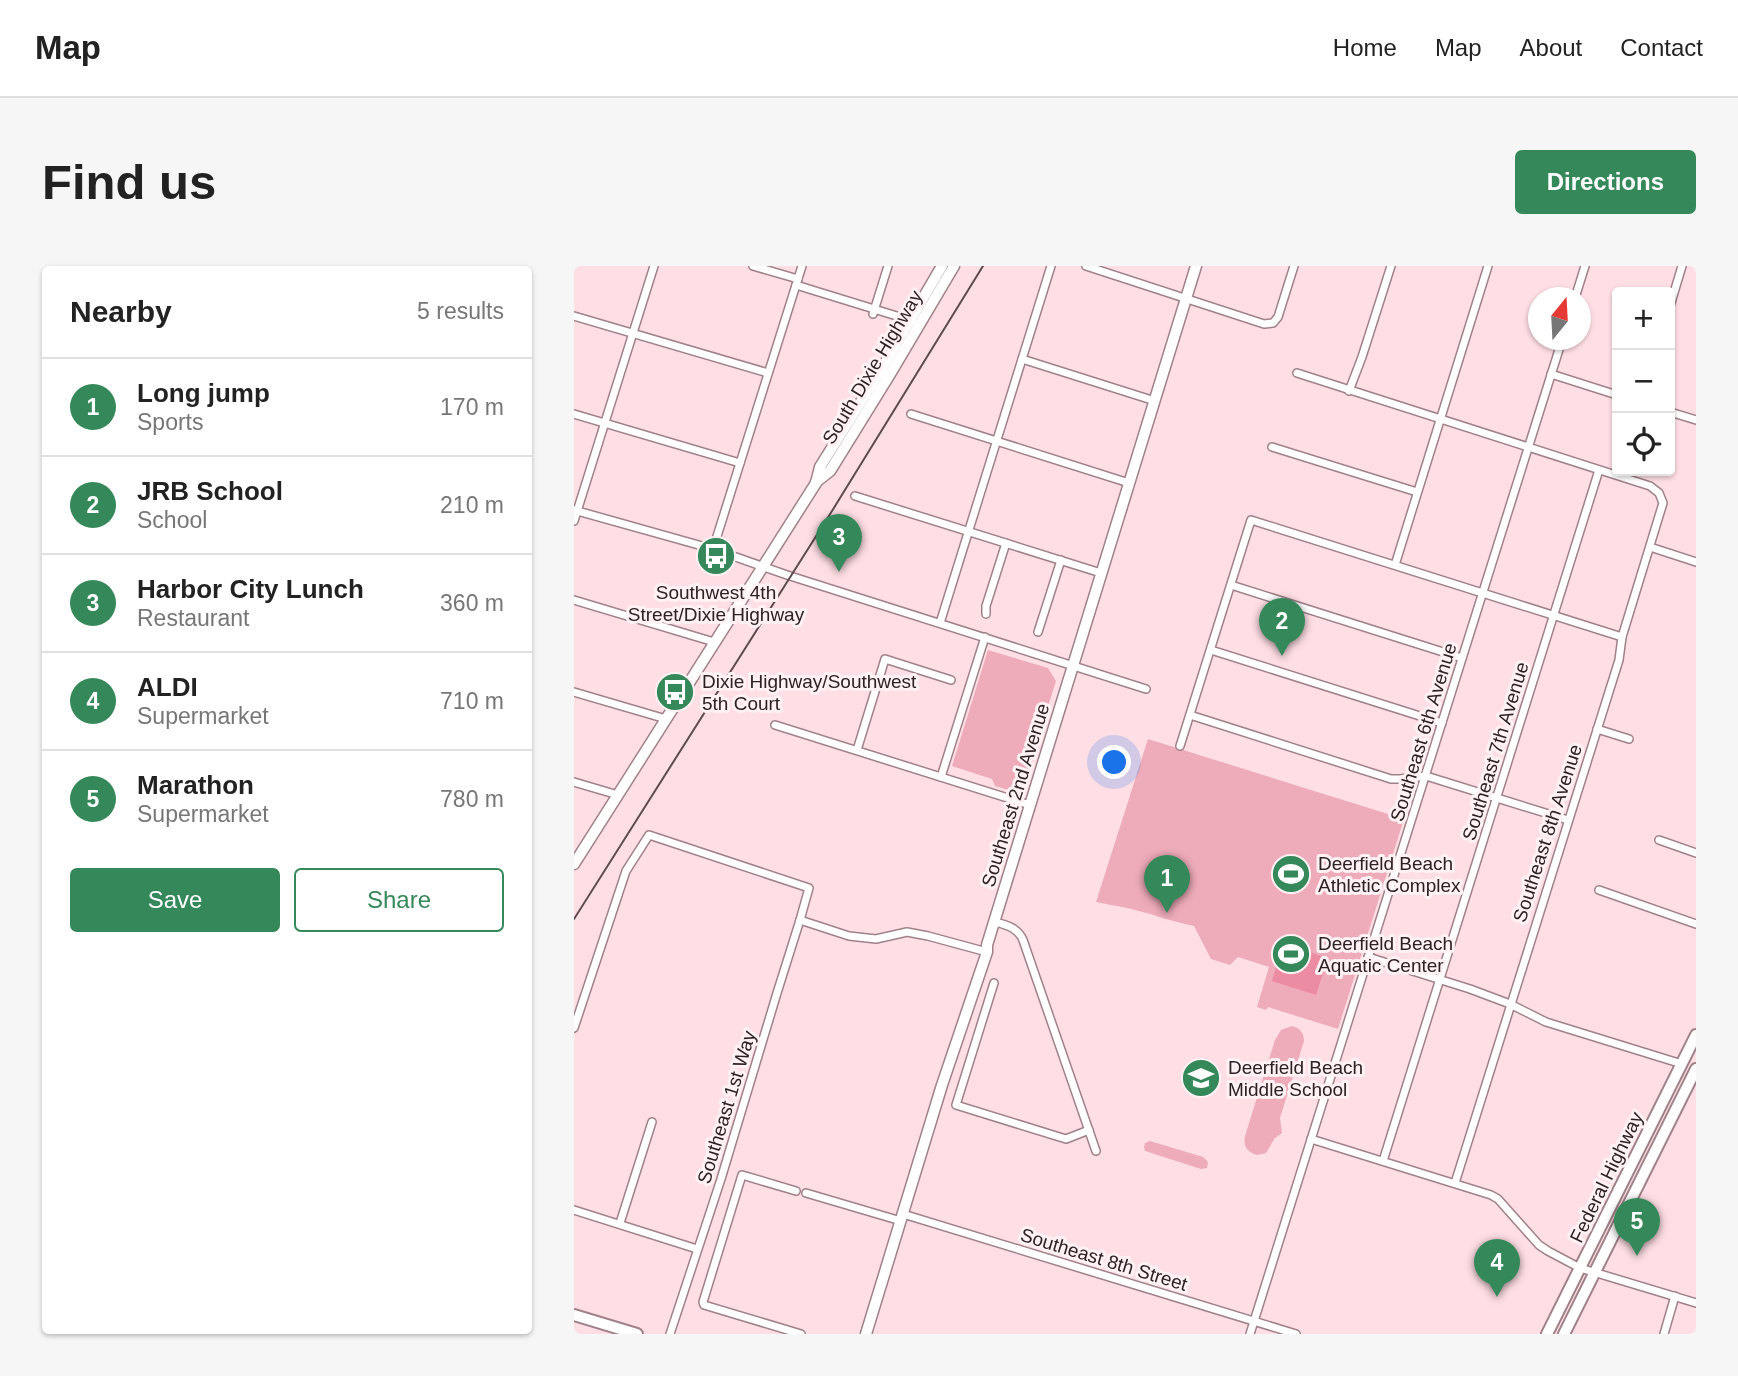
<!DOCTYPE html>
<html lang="en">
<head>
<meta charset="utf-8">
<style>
  body { margin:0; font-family:Helvetica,sans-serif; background:#f6f6f6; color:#222 }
  .controls { position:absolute; right:21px; top:21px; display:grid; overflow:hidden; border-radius:7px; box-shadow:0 2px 5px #0004 }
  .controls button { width:63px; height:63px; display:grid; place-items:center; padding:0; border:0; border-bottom:2px solid #e0e0e0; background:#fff; color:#222; font:35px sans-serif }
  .compass { position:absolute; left:954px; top:21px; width:63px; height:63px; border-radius:50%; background:#fff; box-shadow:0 2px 5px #0004; rotate:18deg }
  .you { position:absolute; left:541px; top:497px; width:24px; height:24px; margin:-18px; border:5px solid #fff; border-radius:50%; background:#1a73e8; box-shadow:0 0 0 10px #1a73e833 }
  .badge { display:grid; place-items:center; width:46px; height:46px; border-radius:50%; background:#34885a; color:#fff; font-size:23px; font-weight:700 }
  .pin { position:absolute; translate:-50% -58px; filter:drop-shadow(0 2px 4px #0008) }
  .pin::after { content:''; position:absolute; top:37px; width:24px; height:21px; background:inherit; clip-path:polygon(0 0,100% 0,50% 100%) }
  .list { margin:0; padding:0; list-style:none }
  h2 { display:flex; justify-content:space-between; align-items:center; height:91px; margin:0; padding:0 28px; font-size:30px }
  h2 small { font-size:23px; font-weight:400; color:#767676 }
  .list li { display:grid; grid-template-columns:46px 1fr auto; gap:21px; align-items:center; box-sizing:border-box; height:98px; padding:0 28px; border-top:2px solid #e0e0e0 }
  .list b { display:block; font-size:26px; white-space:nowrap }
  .list p { margin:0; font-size:23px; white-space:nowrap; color:#767676 }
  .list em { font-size:23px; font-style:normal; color:#767676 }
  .actions { display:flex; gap:14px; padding:21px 28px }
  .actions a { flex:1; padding:16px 0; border:2px solid #34885a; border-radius:7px; text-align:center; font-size:24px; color:#34885a }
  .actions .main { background:#34885a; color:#fff }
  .icon { flex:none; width:38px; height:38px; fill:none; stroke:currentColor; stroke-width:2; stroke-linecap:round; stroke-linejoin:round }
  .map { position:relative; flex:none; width:1122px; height:1068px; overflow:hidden; border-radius:7px }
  header { display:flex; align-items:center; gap:42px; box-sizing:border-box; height:98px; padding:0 35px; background:#fff; border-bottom:2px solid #e0e0e0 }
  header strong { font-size:33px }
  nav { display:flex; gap:38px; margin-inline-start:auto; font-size:24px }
  .intro { display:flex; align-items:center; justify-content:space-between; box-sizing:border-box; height:168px; padding:0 42px }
  h1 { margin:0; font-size:49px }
  .button { padding:18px 32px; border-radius:7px; background:#34885a; color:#fff; font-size:24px; font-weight:700 }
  main { display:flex; gap:42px; padding:0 42px }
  aside { flex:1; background:#fff; border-radius:7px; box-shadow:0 2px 5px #0004 }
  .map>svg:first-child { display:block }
</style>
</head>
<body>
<header>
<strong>Map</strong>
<nav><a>Home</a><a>Map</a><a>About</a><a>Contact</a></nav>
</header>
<div class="intro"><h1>Find us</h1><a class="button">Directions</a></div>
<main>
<aside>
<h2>Nearby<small>5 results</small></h2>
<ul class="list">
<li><span class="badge">1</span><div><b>Long jump</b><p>Sports</p></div><em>170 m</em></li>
<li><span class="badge">2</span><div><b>JRB School</b><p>School</p></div><em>210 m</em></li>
<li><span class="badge">3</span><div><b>Harbor City Lunch</b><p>Restaurant</p></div><em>360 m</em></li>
<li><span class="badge">4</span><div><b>ALDI</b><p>Supermarket</p></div><em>710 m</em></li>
<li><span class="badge">5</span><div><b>Marathon</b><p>Supermarket</p></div><em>780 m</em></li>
</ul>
<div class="actions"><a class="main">Save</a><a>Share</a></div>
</aside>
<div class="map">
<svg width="1122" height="1068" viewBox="0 0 1122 1068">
  <rect width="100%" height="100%" fill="#ffdfe5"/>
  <g fill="#eeabb9">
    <path d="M414 384 474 402 482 415 449 520 438 525 421 520 418 513 378 500Z"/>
    <path d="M574 473 830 553 764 763 694 741 692 744 683 741 695 701 664 691 656 699 637 693 620 660C600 656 581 649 561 644 548 640 535 639 522 636Z"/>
    <path d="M718 760C726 762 730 767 730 775L706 852 708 867 701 872 692 887 683 889C673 886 669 880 671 870L701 774 707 764Z"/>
    <path d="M576 875 629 891 634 896 633 902 627 903 571 885 570 881 571 877Z"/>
  </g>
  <path fill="#eb8ca3" d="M731 685 754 692 742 729 698 715 704 694 726 701Z"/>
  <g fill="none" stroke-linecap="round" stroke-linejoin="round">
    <g stroke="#9f8288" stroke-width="10">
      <g id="street">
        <path d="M179 0 224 13"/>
        <path d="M512 0 690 58 699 57 704 51 720 0"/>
        <path d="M222 19 339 55"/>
        <path d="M1001 32 1011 0"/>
        <path d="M1096 40 1108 0"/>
        <path d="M299 48 314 0"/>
        <path d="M0 50 194 107"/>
        <path d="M448 93 581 135"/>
        <path d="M723 107 1076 220 1085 227 1089 237 1048 371 1045 394 881 917"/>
        <path d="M977 108 1043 129"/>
        <path d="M775 125 788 91 817 0"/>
        <path d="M1096 146 1122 154"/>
        <path d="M0 148 166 197"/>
        <path d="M337 148 555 217"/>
        <path d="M698 181 843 226"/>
        <path d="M281 230 527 307"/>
        <path d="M0 244 139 283 213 309 572 423"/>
        <path d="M0 255 80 0"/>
        <path d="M1076 281 1122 296"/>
        <path d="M139 283 228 0"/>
        <path d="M821 299 914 0"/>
        <path d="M657 319 888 392"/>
        <path d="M0 334 140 376"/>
        <path d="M412 348V340L432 277"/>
        <path d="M366 357 477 0"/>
        <path d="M464 366 487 294"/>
        <path d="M637 384 868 457"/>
        <path d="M0 426 92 453"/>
        <path d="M616 449 817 513H826L852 510 994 554"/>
        <path d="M201 459 456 539"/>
        <path d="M1023 463 1055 473"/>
        <path d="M606 480 677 254 1048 371"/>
        <path d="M283 484 311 393 377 414"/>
        <path d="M367 511 411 371"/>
        <path d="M0 516 44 529"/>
        <path d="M1085 574 1122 587"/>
        <path d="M1025 624 1122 658"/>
        <path d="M226 654 275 670 302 673 333 666 354 670 413 686"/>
        <path d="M421 656C433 659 444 662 449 674L522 885"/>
        <path d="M794 691 896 723 936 738 972 756 1108 798"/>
        <path d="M420 717 382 839 492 873 515 864"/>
        <path d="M0 762 52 605 75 569 235 622 226 654 203 727 147 913 96 1068"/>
        <path d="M737 873 917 929 924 933 965 979 974 985 1006 1002 1122 1037"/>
        <path d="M809 895 1025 204"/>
        <path d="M222 925 168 909 129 1036 130 1039 227 1068"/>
        <path d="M232 927 327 955"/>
        <path d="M0 944 123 983"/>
        <path d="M329 948 722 1068"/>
        <path d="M46 957 78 856"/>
        <path d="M676 1068 988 74"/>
        <path d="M1090 1068 1101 1030"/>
      </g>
    </g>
    <g stroke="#9f8288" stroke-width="13">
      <g id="secondary">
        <path d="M242 216 256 205 316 108 380 0"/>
        <path d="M0 598 242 217 246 201 307 104 368 0"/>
        <path d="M292 1068 368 819 413 686V679L622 0"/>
      </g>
    </g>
    <g stroke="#9f8288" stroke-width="14">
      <g id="primary">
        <path d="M0 1049 63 1068"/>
        <path d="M973 1068 1122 769"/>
        <path d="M990 1068 1122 803"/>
      </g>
    </g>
    <use href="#street" stroke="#fff" stroke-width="7"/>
    <use href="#secondary" stroke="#fff" stroke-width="10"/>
    <use href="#primary" stroke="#fff" stroke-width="10"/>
    <path stroke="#5c4c4f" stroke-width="2" d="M0 653 258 245 409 0"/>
  </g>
  <defs>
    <g id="bus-disc" transform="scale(2.0125)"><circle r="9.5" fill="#34885a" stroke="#fff1f4"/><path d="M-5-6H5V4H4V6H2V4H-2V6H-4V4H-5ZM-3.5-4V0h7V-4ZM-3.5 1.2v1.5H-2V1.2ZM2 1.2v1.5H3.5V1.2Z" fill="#fff"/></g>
    <g id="stadium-disc" transform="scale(2.0125)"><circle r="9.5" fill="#34885a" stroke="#fff1f4"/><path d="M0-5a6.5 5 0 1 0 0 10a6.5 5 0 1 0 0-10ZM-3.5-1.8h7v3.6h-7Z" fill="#fff"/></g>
    <g id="school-disc" transform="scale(2.0125)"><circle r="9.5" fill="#34885a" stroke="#fff1f4"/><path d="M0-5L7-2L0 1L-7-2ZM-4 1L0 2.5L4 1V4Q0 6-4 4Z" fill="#fff"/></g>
  </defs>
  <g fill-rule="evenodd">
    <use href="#bus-disc" x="142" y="290"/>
    <use href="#bus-disc" x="101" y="426"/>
    <use href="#stadium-disc" x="717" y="608"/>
    <use href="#stadium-disc" x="717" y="688"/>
    <use href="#school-disc" x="627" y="812"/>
  </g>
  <g text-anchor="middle" stroke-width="6" stroke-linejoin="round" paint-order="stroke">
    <g font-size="19" fill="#2c2123" stroke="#fff1f4">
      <text transform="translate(298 101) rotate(-59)" y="7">South Dixie Highway</text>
      <text transform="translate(849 466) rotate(-73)" y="7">Southeast 6th Avenue</text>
      <text transform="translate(921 485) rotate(-73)" y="7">Southeast 7th Avenue</text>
      <text transform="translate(441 529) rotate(-73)" y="7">Southeast 2nd Avenue</text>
      <text transform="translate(973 567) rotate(-72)" y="7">Southeast 8th Avenue</text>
      <text transform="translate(152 841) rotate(-73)" y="7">Southeast 1st Way</text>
      <text transform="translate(1032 911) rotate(-64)" y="7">Federal Highway</text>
      <text transform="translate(530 993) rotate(17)" y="7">Southeast 8th Street</text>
    </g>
    <g font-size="19" fill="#2c2123" stroke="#fff1f4" text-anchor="start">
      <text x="142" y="333" text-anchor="middle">Southwest 4th<tspan x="142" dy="22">Street/Dixie Highway</tspan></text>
      <text x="128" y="422">Dixie Highway/Southwest<tspan x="128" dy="22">5th Court</tspan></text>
      <text x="744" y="604">Deerfield Beach<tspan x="744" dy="22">Athletic Complex</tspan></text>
      <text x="744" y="684">Deerfield Beach<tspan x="744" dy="22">Aquatic Center</tspan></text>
      <text x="654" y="808">Deerfield Beach<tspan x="654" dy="22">Middle School</tspan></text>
    </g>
  </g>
</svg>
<div class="controls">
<button>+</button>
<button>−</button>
<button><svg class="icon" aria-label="locate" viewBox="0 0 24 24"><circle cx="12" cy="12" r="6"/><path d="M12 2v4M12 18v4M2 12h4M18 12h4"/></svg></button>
</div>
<svg class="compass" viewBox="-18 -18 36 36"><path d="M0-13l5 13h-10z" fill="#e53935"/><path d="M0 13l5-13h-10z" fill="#767676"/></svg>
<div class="you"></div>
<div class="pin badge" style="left:593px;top:647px">1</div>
<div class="pin badge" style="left:708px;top:390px">2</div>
<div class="pin badge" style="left:265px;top:306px">3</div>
<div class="pin badge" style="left:923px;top:1031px">4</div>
<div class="pin badge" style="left:1063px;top:990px">5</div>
</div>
</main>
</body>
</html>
